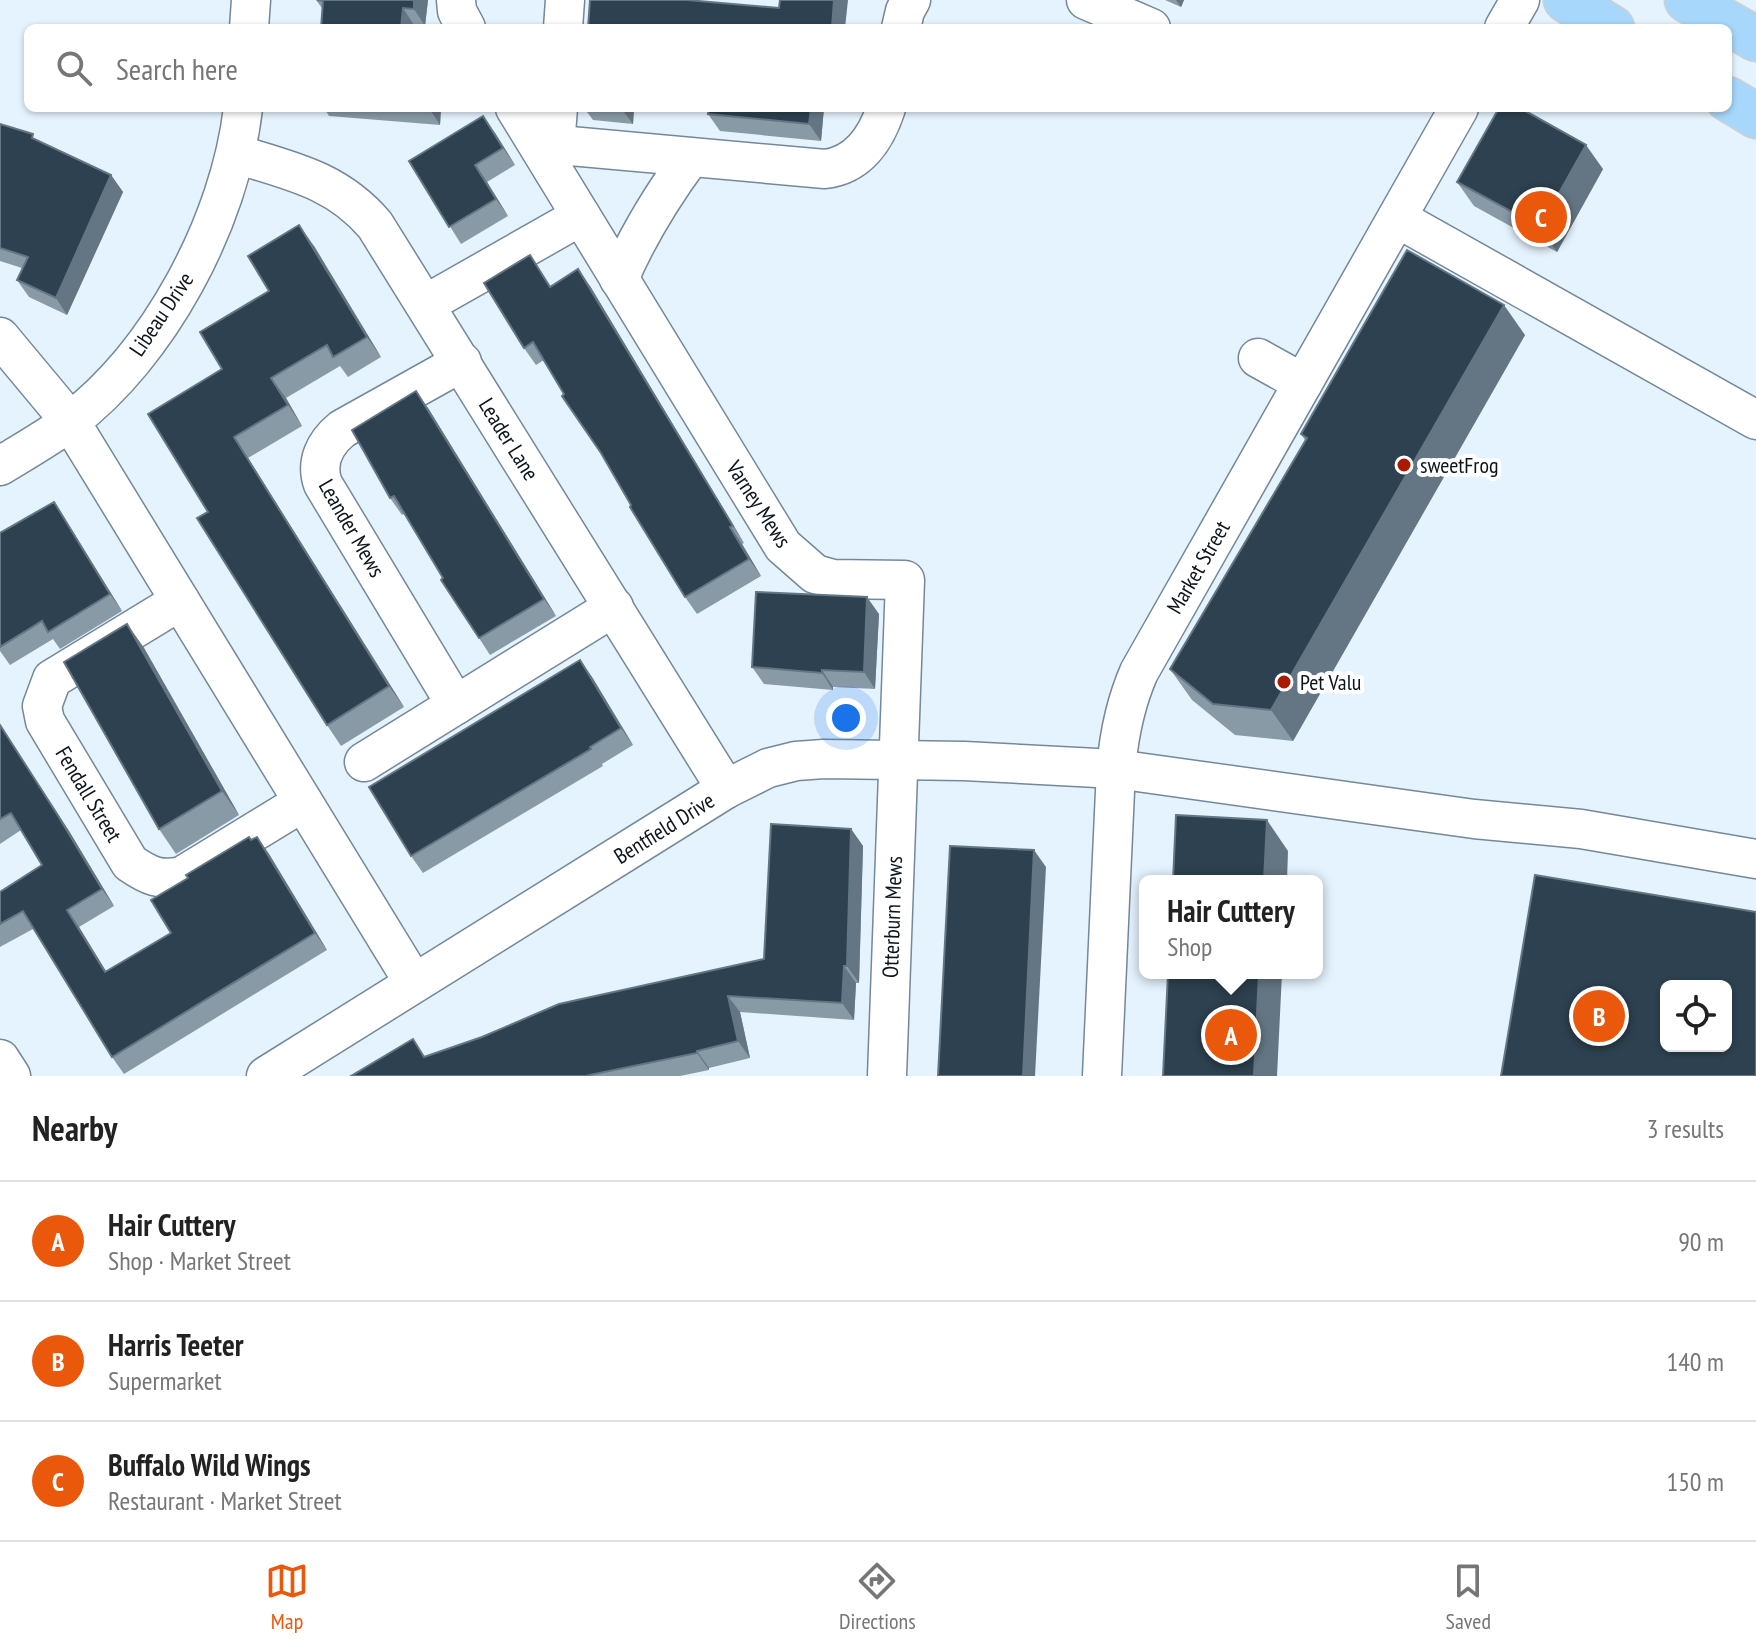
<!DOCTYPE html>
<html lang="en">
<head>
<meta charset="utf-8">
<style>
  body { margin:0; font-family:"PT Sans Narrow",sans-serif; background:#f6f6f6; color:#222 }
  .controls { position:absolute; right:24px; bottom:24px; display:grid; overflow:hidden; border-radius:12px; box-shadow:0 2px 6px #0004 }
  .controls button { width:72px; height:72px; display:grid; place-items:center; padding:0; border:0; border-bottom:2px solid #e0e0e0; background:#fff; color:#222; font:40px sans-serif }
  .you { position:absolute; left:846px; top:718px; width:28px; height:28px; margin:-20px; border:6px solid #fff; border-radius:50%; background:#1a73e8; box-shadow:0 0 0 12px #1a73e833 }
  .badge { display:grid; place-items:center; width:52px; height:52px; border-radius:50%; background:#ea580c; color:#fff; font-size:26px; font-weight:700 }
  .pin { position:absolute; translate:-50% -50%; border:4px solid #fff; box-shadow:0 2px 8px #0006 }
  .popup { position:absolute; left:1139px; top:875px; width:184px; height:104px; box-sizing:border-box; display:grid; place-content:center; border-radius:12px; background:#fff; filter:drop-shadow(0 2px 6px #0005); font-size:26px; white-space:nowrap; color:#767676 }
  .popup b { font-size:30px; color:#222 }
  .popup::after { content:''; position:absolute; left:50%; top:100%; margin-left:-16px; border:16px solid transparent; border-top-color:#fff }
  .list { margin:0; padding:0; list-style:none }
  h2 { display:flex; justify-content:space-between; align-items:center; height:104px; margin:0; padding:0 32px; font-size:34px }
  h2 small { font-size:26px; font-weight:400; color:#767676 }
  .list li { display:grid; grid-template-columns:52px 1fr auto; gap:24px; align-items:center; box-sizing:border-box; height:120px; padding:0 32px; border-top:2px solid #e0e0e0 }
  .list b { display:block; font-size:30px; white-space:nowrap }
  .list p { margin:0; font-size:26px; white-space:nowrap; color:#767676 }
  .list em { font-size:26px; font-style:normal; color:#767676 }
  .icon { flex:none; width:44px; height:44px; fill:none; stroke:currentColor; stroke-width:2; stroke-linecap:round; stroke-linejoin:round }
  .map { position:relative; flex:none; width:1756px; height:1076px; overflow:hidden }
  .search { position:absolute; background:#fff; box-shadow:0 2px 6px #0004; left:24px; right:24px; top:24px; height:88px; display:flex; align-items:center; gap:20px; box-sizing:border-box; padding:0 28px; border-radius:12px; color:#767676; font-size:30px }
  .sheet { height:464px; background:#fff }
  nav { display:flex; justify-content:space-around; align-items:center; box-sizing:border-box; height:112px; border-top:2px solid #e0e0e0; background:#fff; font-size:22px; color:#767676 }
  nav a { display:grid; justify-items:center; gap:4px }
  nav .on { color:#ea580c }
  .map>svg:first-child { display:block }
</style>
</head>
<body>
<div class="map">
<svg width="1756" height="1076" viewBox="0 0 1756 1076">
  <rect width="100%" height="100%" fill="#e5f3fe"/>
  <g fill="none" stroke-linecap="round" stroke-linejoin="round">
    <g stroke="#738899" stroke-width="41">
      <g id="minor">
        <path d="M456 0 457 11 466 28"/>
        <path d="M1086 0 1151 28"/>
        <path d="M249 28 251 0"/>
        <path d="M563 28 565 0"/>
        <path d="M901 28 905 11 911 0"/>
        <path d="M1504 28 1520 0"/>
        <path d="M515 108 783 546 815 574 833 579 905 580 887 1076"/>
        <path d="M537 143 825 169C858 165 876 139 886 108"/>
        <path d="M236 154C291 171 337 180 375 225L726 789"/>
        <path d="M553 170 558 108"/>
        <path d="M1397 218 1756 420"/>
        <path d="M619 279C638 235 662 196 690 158"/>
        <path d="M426 304 581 216"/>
        <path d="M0 337 70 421 414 983"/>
        <path d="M1258 358 1303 383"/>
        <path d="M0 466C23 452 46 439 68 423 160 354 230 221 243 108"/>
        <path d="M180 601 52 679 42 706 45 721 130 863C149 876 160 881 182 876L303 802"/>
        <path d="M456 705 323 484C315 462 325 443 342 429L462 362"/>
        <path d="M364 762 614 607"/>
        <path d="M0 1059 11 1076"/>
        <path d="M266 1076 726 789 768 768 796 761 824 759 964 761 1116 769 1474 819 1581 829 1756 859"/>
        <path d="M1102 1076 1116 769C1119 734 1125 704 1139 672L1459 108"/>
      </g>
    </g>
    <g stroke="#ced0d1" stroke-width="47">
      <g id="major">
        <path d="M1566 0 1612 28"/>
        <path d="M1687 0 1756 39"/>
        <path d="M1728 99 1756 116"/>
      </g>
    </g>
    <use href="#minor" stroke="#fff" stroke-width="38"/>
    <use href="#major" stroke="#a7d7fa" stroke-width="44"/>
  </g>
  <g fill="#899aa7">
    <path d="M316 0H428L425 26 414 25V28H321L322 8Z"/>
    <path d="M1165 0H1184L1181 7Z"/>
    <path d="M324 108H441L440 125 329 116Z"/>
    <path d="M584 108H634L633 124 593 120Z"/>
    <path d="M709 108H824L821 141 720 131 708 114Z"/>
    <path d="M0 124 37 140 111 175 123 192 67 315 29 297 17 280 22 268 0 261Z"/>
    <path d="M495 133 515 165 487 182 508 216 461 244 409 161Z"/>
    <path d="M1603 169 1557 252 1474 206 1457 182Z"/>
    <path d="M314 246 381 357 348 377 340 366 286 398 302 426 248 458 404 707 341 746 327 725 208 512 222 369 269 291Z"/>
    <path d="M551 286H590L744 543 742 544 761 576 697 614 685 597 601 453 544 360 536 365 524 348Z"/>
    <path d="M1525 335 1293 741 1235 735 1192 700 1170 669 1305 440 1301 434Z"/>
    <path d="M428 408 556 616 490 655 479 638 405 513 402 515 390 498Z"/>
    <path d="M54 502 65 519 122 611 60 649 53 639 10 665 0 651V533Z"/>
    <path d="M879 614 875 689 833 687V690L764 684 752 667Z"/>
    <path d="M127 624 144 648 239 815 176 854 159 829Z"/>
    <path d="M580 660 592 677 633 745 602 764 603 766 423 873 411 856Z"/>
    <path d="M0 725 69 831 114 906 79 927 106 972 171 933 251 840 257 837 269 854 327 950 124 1074 112 1057 33 929 0 947V892L42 865 21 830 0 844Z"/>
    <path d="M851 829 863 846 859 983H856L854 1020 740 1012 750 1058 709 1068V1070L680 1076H351L426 1057 764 959Z"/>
  </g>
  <g fill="#647684">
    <path d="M414 0H428L425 26 414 9Z"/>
    <path d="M834 0H848L845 28H832Z"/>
    <path d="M1176 0H1184L1181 7Z"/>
    <path d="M403 8 414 25V28H401Z"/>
    <path d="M429 108H441L440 125Z"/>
    <path d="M621 108H634L633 124Z"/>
    <path d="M811 108H824L821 141 809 124Z"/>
    <path d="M483 116 495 133 515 165 503 148Z"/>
    <path d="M1586 145 1603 169 1557 252 1540 227Z"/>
    <path d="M475 165 487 182 508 216 496 199Z"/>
    <path d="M111 175 123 192 67 315 56 298Z"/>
    <path d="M299 225 314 246 381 357 367 337Z"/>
    <path d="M578 269 590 286 744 543 733 526Z"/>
    <path d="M1504 305 1525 335 1293 741 1271 710Z"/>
    <path d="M271 378 286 398 302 426 288 405Z"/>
    <path d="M416 391 428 408 556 616 544 599Z"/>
    <path d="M234 437 248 458 404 707 389 686Z"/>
    <path d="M54 502 65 519 122 611 110 594Z"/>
    <path d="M730 527 742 544 761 576 749 559Z"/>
    <path d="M867 597 879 614 875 689 864 672Z"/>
    <path d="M127 624 144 648 239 815 222 791Z"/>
    <path d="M580 660 592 677 633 745 621 728Z"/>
    <path d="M822 670 833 687V690L822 673Z"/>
    <path d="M0 725 69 831 114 906 102 889Z"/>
    <path d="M1267 820 1288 851 1287 881H1264Z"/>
    <path d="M851 829 863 846 859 983 847 966Z"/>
    <path d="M257 837 269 854 327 950 315 933Z"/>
    <path d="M1034 850 1046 867 1035 1076H1023Z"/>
    <path d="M67 910 79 927 117 989 105 972Z"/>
    <path d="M844 966 856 983 854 1020 842 1003Z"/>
    <path d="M1259 973H1282L1277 1076H1254Z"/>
    <path d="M728 996 740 1012 750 1058 738 1041Z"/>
    <path d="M697 1051 709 1068V1070L697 1053Z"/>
  </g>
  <g fill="#2d4150" stroke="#647684" stroke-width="2" fill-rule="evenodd">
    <path d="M317 0H414V9L403 8 401 28H321L323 1Z"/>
    <path d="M590 0H687L779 8 780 0H834L832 28H588Z"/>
    <path d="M709 108H811L809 124 708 114Z"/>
    <path d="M1499 108H1520L1586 145 1540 227 1457 182Z"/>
    <path d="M483 116 503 148 475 165 496 199 449 227 409 161Z"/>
    <path d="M0 124 33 134 32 138 111 175 56 298 17 280 28 257 0 248Z"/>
    <path d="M299 225 367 337 333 357 327 345 271 378 288 405 234 437 389 686 327 725 197 518 208 512 148 414 222 369 200 332 269 291 248 256Z"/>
    <path d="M1407 250 1504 305 1271 710 1213 704 1170 669 1307 438 1301 434Z"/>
    <path d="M530 255 550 287 578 269 733 526 730 527 749 559 685 597 630 507 631 505 601 453 562 396 564 394 533 342 524 348 484 283Z"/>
    <path d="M416 391 544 599 479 638 441 580 443 578 394 496 390 498 352 430Z"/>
    <path d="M54 502 110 594 48 632 42 621 0 647V533Z"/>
    <path d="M756 592 867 597 864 672 822 670V673L752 667Z"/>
    <path d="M127 624 222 791 159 829 64 662Z"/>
    <path d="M580 660 621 728 590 747 591 749 411 856 369 787Z"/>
    <path d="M0 725 57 814 102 889 67 910 105 972 171 933 151 900 188 878 186 875 249 837 251 840 257 837 315 933 112 1057 23 911 0 924V892L42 865 11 813 0 819Z"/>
    <path d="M1176 815 1267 820 1264 881H1173Z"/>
    <path d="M771 824 851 829 847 966H844L842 1003 728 996 738 1041 697 1051V1053L585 1076H351L413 1039 424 1057 482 1037 559 1004 764 959Z"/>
    <path d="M950 846 1034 850 1023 1076H938Z"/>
    <path d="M1535 875 1756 912V1076H1501ZM1666 986H1726V1046H1666Z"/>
    <path d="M1168 973H1259L1254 1076H1163Z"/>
  </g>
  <g fill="#a91a00" stroke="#fff" stroke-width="3">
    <circle cx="1404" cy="465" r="8"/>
    <circle cx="1284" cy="682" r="8"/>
  </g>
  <g text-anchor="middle" stroke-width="8" stroke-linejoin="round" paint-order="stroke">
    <g font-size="22" fill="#0c151b" stroke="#fff">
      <text transform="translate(161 314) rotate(-56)" y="8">Libeau Drive</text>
      <text transform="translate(509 439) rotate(58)" y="8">Leader Lane</text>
      <text transform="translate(759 504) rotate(57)" y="8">Varney Mews</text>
      <text transform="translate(352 528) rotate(60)" y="8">Leander Mews</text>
      <text transform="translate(1198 567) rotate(-60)" y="8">Market Street</text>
      <text transform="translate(89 794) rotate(59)" y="8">Fendall Street</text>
      <text transform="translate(664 828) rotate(-32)" y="8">Bentfield Drive</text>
      <text transform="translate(892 917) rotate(-88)" y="8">Otterburn Mews</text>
    </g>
    <g font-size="22" fill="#0c151b" stroke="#fff" text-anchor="start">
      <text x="1420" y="473">sweetFrog</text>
      <text x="1300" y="690">Pet Valu</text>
    </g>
  </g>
</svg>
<div class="controls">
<button><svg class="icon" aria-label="locate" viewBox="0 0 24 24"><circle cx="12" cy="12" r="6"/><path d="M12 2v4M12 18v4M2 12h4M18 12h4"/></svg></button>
</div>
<div class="you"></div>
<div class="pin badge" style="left:1231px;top:1035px">A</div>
<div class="popup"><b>Hair Cuttery</b>Shop</div>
<div class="pin badge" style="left:1599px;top:1016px">B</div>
<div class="pin badge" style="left:1541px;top:217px">C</div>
<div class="search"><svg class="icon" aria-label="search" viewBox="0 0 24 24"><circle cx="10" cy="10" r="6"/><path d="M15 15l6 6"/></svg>Search here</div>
</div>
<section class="sheet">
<h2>Nearby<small>3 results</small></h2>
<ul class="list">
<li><span class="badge">A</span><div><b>Hair Cuttery</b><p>Shop · Market Street</p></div><em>90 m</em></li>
<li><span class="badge">B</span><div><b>Harris Teeter</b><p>Supermarket</p></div><em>140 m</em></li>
<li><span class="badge">C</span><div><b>Buffalo Wild Wings</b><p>Restaurant · Market Street</p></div><em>150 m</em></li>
</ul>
</section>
<nav>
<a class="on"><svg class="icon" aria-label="map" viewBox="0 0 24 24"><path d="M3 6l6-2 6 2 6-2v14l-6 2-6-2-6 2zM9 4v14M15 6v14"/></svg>Map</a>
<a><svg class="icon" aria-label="directions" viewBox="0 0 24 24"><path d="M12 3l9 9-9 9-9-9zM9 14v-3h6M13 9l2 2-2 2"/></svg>Directions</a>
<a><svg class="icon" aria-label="saved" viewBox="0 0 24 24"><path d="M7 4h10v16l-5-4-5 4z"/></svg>Saved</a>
</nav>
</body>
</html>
